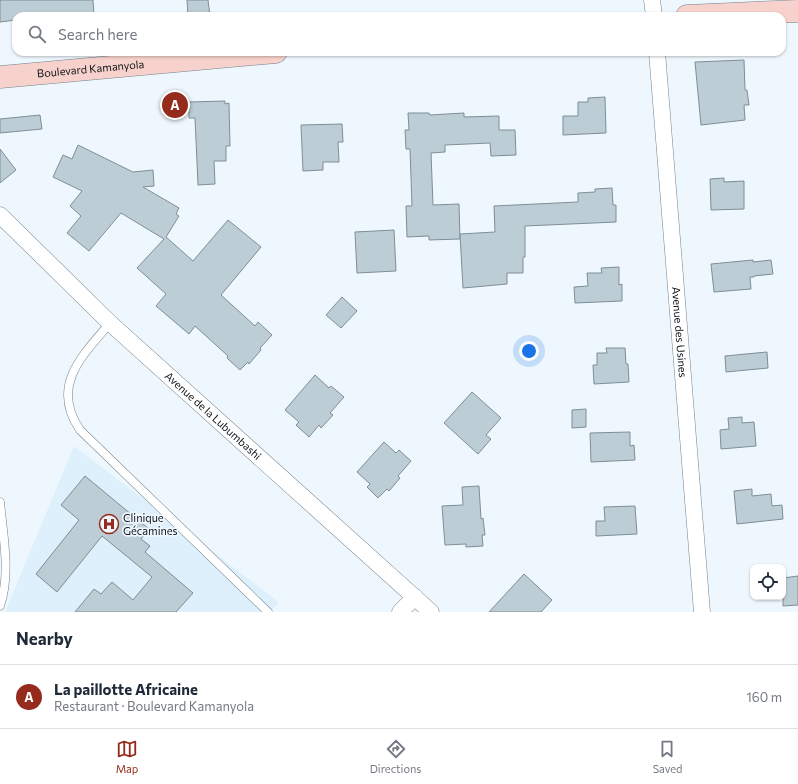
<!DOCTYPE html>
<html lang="en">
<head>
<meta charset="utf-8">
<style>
  body { margin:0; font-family:Commissioner,sans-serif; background:#f6f6f7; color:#1f2937 }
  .controls { position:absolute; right:12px; bottom:12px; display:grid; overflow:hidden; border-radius:8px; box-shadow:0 1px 3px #0004 }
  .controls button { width:36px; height:36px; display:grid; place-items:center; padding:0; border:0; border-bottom:1px solid #e0e1e3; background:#fff; color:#1f2937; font:20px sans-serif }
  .you { position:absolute; left:529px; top:351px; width:14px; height:14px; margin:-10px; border:3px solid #fff; border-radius:50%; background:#1a73e8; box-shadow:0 0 0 6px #1a73e833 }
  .badge { display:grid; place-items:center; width:26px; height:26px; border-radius:50%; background:#952b1c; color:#fff; font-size:13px; font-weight:700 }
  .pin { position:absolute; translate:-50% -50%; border:2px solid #fff; box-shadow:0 1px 4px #0006 }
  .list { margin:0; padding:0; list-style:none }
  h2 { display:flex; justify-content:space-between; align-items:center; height:52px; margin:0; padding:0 16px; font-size:17px }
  h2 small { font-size:13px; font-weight:400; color:#747a83 }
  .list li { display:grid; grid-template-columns:26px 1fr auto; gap:12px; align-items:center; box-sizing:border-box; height:64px; padding:0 16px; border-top:1px solid #e0e1e3 }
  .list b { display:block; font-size:15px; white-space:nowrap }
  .list p { margin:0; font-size:13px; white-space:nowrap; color:#747a83 }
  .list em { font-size:13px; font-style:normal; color:#747a83 }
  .icon { flex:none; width:22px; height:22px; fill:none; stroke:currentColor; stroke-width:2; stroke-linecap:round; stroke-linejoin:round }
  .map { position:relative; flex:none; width:798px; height:612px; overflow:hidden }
  .search { position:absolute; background:#fff; box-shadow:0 1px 3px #0004; left:12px; right:12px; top:12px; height:44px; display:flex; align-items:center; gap:10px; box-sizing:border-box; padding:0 14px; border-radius:12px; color:#747a83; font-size:15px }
  .sheet { height:116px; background:#fff }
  nav { display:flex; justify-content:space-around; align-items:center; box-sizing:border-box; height:56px; border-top:1px solid #e0e1e3; background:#fff; font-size:11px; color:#747a83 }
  nav a { display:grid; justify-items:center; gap:2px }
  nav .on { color:#952b1c }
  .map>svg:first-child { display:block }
</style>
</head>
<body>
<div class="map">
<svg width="798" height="612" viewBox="0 0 798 612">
  <rect width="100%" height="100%" fill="#eef7fd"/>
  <path fill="#ddf0fc" d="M74 446 279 602 271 612H5Z"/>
  <g fill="#bdcdd6" stroke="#7e8d96">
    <path d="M0 0H93L94 16H16V20L0 22Z"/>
    <path d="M187 0H208L210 16H188Z"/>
    <path d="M744 60 745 90H747L749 105H744L745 120 701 125 695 62Z"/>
    <path d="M605 97 606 133 563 135V116H578V102H588V98Z"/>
    <path d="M225 101V104L229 103 230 146H226V161H214L215 184 198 185 195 118H189V102Z"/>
    <path d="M408 113H429L430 115 464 113V117L499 116V130H515L516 155 491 156 490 143 445 145V152L431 153 433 205 459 204 460 239 429 240V236L407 237 406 206H412L410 149H406L405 130H409Z"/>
    <path d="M40 115 42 129 0 133V119Z"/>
    <path d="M342 124 343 142H338L339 162H323V170L303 171 301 125Z"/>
    <path d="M78 145 133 172 153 170 154 186 143 187 179 208 176 214 179 216 166 237 193 261 228 220 261 247 221 295 255 326 258 322 272 335 260 348 261 350 249 364 248 362 240 370 227 358 228 356 195 326 189 334 156 306 166 294 137 268 164 239 121 213 89 251 67 233 81 216 70 206 82 191 53 177 63 155 72 159Z"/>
    <path d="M0 149 16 170 0 183Z"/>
    <path d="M724 178V182L744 181V209L711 210 710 179Z"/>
    <path d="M612 188 613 205H616V222L525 226V257H523V273H507V284L463 288 460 234 495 232 494 206 578 202V193L595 192V189Z"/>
    <path d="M394 230 396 271 357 273 355 232Z"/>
    <path d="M753 260V262L771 260 773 274 754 276V277H750L751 289 714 292 711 264Z"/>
    <path d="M619 267V285L622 284V301L575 303 574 287 588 286 587 273H602L601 268Z"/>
    <path d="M342 297 357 311 341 328 326 315Z"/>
    <path d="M606 348H625L626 364H628L629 382 594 384 593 365H597V353H607Z"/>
    <path d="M767 352 768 368 726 372 725 356Z"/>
    <path d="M315 375 329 388 331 386 344 397 330 413 333 415 321 428 319 425 309 437 296 425 299 422 285 410Z"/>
    <path d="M472 392 501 418 486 435 491 439 478 454 444 423Z"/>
    <path d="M586 409V427L572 428V410Z"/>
    <path d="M742 417V423L754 422 756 446 721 449 720 430 729 429 728 418Z"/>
    <path d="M630 432V446L634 445 635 460 591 462 590 433Z"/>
    <path d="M384 442 396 453 399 450 411 461 398 476 400 478 389 491 387 489 378 498 367 487 370 484 357 472Z"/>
    <path d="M85 476 149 529 141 539 150 546 145 552 193 593 176 612H75L94 589 101 594 112 582 133 600 152 577 102 536 57 592 36 574 79 520 61 505Z"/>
    <path d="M479 486 481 519 483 518 485 535H482L483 546 466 547V544L445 545 442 506 463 505 462 487Z"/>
    <path d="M752 489V496L771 494 772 506 782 505 783 519 737 524 734 491Z"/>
    <path d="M635 506 637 534 596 536V521H605L604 507Z"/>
    <path d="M524 574 552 600 541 612H489Z"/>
    <path d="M798 576V605L783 606V578Z"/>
  </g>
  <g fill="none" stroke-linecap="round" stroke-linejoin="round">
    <g stroke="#74828b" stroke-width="9">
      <g id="service">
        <path d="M110 323C82 356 50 386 80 430L268 612"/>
        <path d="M0 502C3 535 11 574 0 606"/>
      </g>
    </g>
    <g stroke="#74828b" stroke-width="17">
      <g id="minor">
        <path d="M652 0 654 16"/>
        <path id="s1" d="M657 52 702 612"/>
        <path id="s2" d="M0 215 110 323 431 612"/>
        <path d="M400 612 415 597"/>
      </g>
    </g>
    <g stroke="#74828b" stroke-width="23">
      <g id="secondary">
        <path d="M687 16 798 11"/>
        <path id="s3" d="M0 77 276 52"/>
      </g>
    </g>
    <use href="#service" stroke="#fff" stroke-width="8"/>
    <use href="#minor" stroke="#fff" stroke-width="16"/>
    <use href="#secondary" stroke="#f7d1cb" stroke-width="22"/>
  </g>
  <defs>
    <g id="hospital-ring" transform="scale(1)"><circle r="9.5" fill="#eef7fd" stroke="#952b1c" stroke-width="1.5"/><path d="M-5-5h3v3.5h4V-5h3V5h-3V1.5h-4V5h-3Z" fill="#952b1c"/></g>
  </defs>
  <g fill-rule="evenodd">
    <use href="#hospital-ring" x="109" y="524"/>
  </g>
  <g text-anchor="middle" stroke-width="3.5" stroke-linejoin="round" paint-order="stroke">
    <g font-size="11" fill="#0f1417" stroke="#eef7fd">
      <text dy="4" stroke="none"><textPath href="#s3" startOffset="91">Boulevard Kamanyola</textPath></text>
      <text dy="4" stroke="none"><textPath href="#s1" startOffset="281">Avenue des Usines</textPath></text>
      <text dy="4" stroke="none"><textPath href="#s2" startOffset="293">Avenue de la Lubumbashi</textPath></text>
    </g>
    <g font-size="11" fill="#0f1417" stroke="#eef7fd" text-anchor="start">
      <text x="123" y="522">Clinique<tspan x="123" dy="13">Gécamines</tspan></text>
    </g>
  </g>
</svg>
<div class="controls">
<button><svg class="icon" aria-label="locate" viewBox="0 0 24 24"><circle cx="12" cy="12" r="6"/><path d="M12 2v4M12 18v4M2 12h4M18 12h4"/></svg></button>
</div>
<div class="you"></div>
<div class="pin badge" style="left:175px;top:105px">A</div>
<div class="search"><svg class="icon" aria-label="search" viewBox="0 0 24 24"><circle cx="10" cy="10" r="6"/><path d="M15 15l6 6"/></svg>Search here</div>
</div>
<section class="sheet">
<h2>Nearby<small></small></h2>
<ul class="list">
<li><span class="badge">A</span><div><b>La paillotte Africaine</b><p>Restaurant · Boulevard Kamanyola</p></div><em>160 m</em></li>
</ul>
</section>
<nav>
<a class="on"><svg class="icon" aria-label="map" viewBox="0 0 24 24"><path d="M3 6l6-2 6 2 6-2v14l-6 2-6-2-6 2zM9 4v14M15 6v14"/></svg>Map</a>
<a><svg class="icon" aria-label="directions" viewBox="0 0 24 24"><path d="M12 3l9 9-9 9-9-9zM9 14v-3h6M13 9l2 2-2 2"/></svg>Directions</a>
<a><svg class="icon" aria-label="saved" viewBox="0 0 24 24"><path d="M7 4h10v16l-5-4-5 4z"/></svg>Saved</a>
</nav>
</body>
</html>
